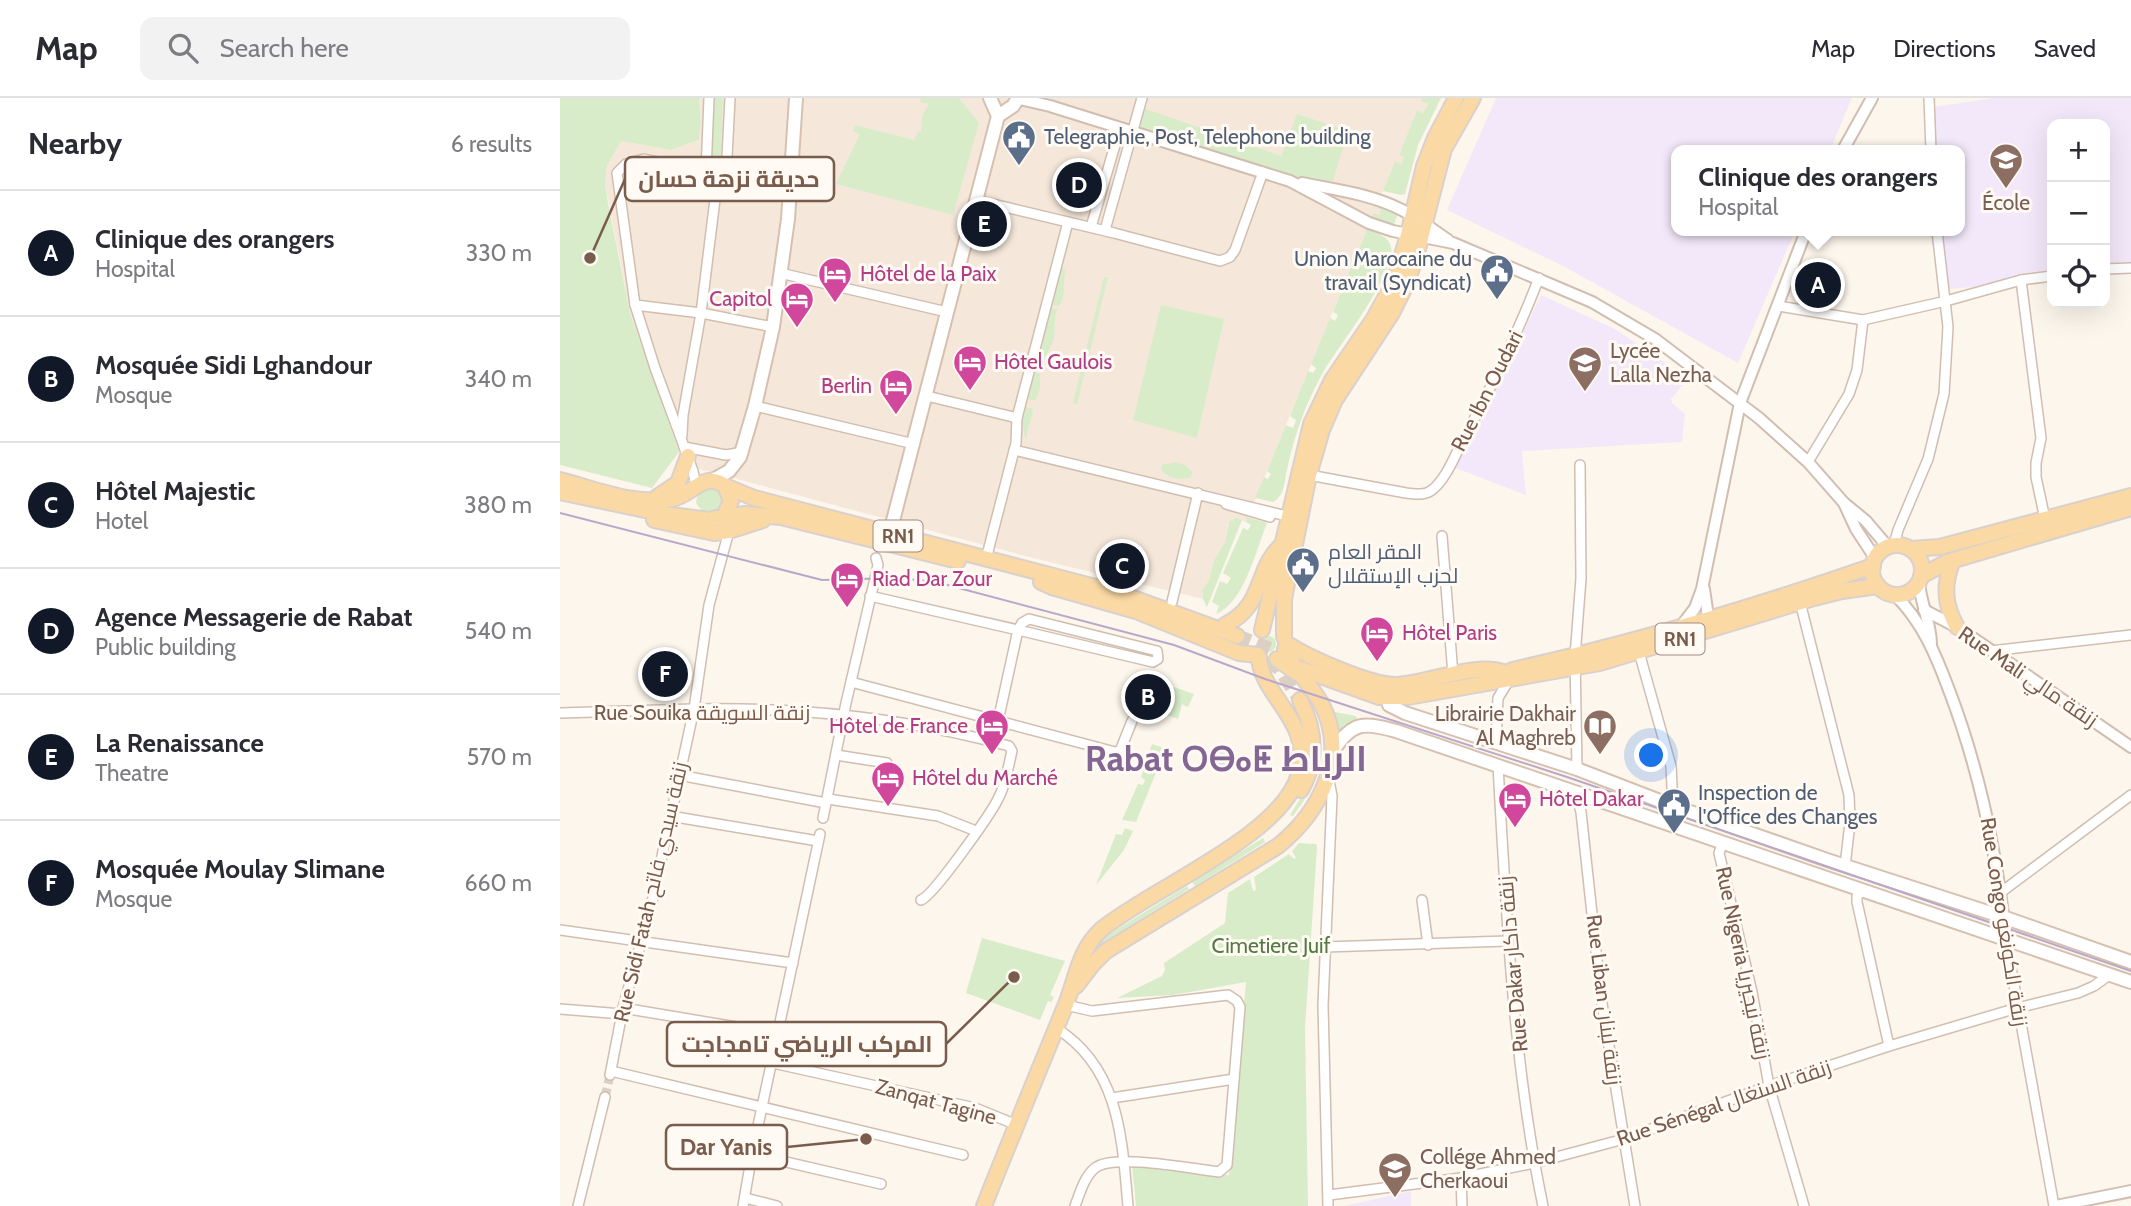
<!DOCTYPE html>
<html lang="en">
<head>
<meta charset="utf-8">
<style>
  body { margin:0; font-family:Cabin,Cairo,"Noto Sans Tifinagh",sans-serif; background:#f2f2f3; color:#2b2b33 }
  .controls { position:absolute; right:21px; top:21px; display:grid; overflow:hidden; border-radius:14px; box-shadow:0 7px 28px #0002 }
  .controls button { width:63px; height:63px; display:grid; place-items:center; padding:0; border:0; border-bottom:2px solid #e1e1e2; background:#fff; color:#2b2b33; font:35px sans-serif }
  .you { position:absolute; left:1092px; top:658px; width:24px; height:24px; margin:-18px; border:5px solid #fff; border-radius:50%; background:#1a73e8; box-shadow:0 0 0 10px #1a73e833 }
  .badge { display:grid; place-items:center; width:46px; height:46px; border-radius:50%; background:#111827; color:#fff; font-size:23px; font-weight:700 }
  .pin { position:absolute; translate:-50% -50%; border:4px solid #fff; box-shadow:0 2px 7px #0006 }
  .popup { position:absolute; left:1111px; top:47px; width:294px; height:91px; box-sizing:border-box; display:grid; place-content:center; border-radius:14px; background:#fff; filter:drop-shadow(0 2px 5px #0005); font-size:23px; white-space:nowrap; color:#7c7c81 }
  .popup b { font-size:26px; color:#2b2b33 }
  .popup::after { content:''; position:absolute; left:50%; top:100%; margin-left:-14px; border:14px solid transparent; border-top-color:#fff }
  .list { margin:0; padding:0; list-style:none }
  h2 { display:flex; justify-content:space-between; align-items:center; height:91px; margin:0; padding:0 28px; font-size:30px }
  h2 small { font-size:23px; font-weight:400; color:#7c7c81 }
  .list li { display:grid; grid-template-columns:46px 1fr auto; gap:21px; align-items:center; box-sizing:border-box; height:126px; padding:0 28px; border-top:2px solid #e1e1e2 }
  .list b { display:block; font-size:26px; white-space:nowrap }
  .list p { margin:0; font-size:23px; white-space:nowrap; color:#7c7c81 }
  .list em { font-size:23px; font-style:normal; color:#7c7c81 }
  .icon { flex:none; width:38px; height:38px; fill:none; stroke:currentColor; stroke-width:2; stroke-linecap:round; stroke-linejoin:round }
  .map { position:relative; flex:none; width:1571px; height:1108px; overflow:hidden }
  header { display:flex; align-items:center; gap:42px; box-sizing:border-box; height:98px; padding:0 35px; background:#fff; border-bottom:2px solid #e1e1e2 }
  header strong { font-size:33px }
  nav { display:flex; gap:38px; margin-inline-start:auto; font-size:24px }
  .search { width:490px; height:63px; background:#f2f2f3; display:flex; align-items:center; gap:18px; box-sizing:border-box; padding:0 24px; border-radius:14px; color:#7c7c81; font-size:26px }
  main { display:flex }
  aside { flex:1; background:#fff }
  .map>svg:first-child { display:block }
</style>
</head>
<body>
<header>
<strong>Map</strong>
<div class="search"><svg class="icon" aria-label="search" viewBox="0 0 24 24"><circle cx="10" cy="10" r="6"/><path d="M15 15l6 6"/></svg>Search here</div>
<nav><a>Map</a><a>Directions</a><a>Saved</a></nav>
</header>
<main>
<aside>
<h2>Nearby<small>6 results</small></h2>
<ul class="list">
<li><span class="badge">A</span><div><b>Clinique des orangers</b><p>Hospital</p></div><em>330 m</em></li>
<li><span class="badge">B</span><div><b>Mosquée Sidi Lghandour</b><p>Mosque</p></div><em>340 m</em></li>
<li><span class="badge">C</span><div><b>Hôtel Majestic</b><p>Hotel</p></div><em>380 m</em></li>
<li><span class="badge">D</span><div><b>Agence Messagerie de Rabat</b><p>Public building</p></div><em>540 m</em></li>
<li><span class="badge">E</span><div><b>La Renaissance</b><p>Theatre</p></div><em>570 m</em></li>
<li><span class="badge">F</span><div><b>Mosquée Moulay Slimane</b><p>Mosque</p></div><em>660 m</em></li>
</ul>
</aside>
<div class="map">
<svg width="1571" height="1108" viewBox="0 0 1571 1108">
  <rect width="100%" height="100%" fill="#fdf6ec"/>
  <path fill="#f5e8da" d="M141 0H862L861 3 868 6 863 15 857 12 839 57 844 59 841 67 835 65 816 109 822 112 819 118 813 116 686 424 676 420 668 426 665 444 654 462 649 482 642 492 643 501 473 460 124 367 70 215 45 85 47 68 61 43 111 52 139 42 141 24 139 2Z"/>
  <g fill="#f3e8fa">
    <path d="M936 0H1292L1270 52H1116V133H1235L1178 265 1003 168 887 112Z"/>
    <path d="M1434 0H1571V176L1545 178V26H1492V183L1387 191 1383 133H1400V52H1376L1373 9Z"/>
    <path d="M981 197 1055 231 1128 281 1111 301 1112 305 1125 316 1122 344 962 353 966 397 893 369 937 289Z"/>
    <path d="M851 1093V1108H785Z"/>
  </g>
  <g fill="#d8ecc9">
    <path d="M0 0H141L139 2 141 24 139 42 111 52 61 43 47 68 45 85 48 105 70 215 119 354 92 390 0 367Z"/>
    <path d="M153 0H163L160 71 150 70Z"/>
    <path d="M361 0H399L419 25 393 117 276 86 300 36 293 33 295 27 354 42 358 34H361L362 18 369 6 360 4Z"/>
    <path d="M862 0H881L858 47 845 96 841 97 823 93 835 64 841 66 844 59 839 57 857 12 863 15 868 6 861 3Z"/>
    <path d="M583 10 721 58 737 16 788 33 773 83 729 79 575 31Z"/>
    <path d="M817 106 838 116 834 126 811 120 813 115 819 117 821 112 816 109Z"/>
    <path d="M807 131C816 135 829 138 831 149 837 174 779 248 765 271 747 302 734 337 727 372 724 384 725 398 713 404L695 400 704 379 708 381 711 376 707 373 726 327 733 330 736 322 730 318 748 273 753 275 756 270 751 266 770 220 775 223 778 217 773 214 791 169 798 172 802 164 795 160Z"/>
    <path d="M501 170 506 171C502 185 507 196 499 208L492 207Z"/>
    <path d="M544 179H548L517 306 513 305Z"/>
    <path d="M601 207 664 221 637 340 573 322Z"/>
    <path d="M491 210 497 212C493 222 496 230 494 240 491 251 483 259 481 272L476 271Z"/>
    <path d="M475 274 480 276V291L475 303 468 301Z"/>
    <path d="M466 309 473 311C473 321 466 329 467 340H465L462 324Z"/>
    <path d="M616 364 625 367 632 374 631 379C619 383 609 381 601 371L602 367Z"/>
    <path d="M154 389 165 397 161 414 144 416 136 405C137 393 144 391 154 389Z"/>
    <path d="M687 419 707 425C696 452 684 505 656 516L659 508 652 504 660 483 667 486 671 480 663 475 683 430 688 432 691 427 686 424Z"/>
    <path d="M676 420 682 422 647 509 643 501 642 492 649 482 654 462 665 444 669 424Z"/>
    <circle cx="708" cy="546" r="8"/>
    <path d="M614 589 634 596 628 609 622 606 618 621 604 616Z"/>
    <path d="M748 606H751C769 650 762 680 733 718L730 717 747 690Z"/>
    <path d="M770 613 796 618 797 622 784 627 776 638Z"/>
    <path d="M592 646 604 650 595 671 597 672 576 724 562 722 578 686 583 687 585 682 581 679Z"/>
    <path d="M565 730 573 733 564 752 536 787 556 736 562 737Z"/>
    <path d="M703 740 705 744 635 788 632 784Z"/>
    <path d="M739 745 756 746 757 749 745 930 748 1108H576L572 1067 669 1077 686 884 613 897 557 900 602 878 605 872 604 865 665 825 668 795 690 781 693 793 696 792 694 779 729 756 734 761 736 760 732 753Z"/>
    <path d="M627 788 629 791 536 849 541 841Z"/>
    <path d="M422 840 505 863 490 897 494 899 491 904 488 903 480 922 406 895Z"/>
  </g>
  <circle fill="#bfe3e8" stroke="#a5d3da" stroke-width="2" cx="663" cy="659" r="8"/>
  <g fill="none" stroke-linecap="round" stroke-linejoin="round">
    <path stroke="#dcd0c4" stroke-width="9" stroke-dasharray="9 4.5" stroke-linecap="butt" d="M45 999 50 977"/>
    <g stroke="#dcd0c4" stroke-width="14" stroke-dasharray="14 7" stroke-linecap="butt">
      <path d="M677 538 745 565"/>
      <path d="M691 553 719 570 740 602"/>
    </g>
    <g stroke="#d1beb0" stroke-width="12">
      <g id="minor">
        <path d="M1369 0 1371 52"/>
        <path d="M146 74 149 0"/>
        <path d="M166 79 170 0"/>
        <path d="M416 102 554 135 660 163 670 159 675 152 703 74"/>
        <path d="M531 129 560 30"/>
        <path d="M545 132 582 0"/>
        <path d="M1545 171 1571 170"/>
        <path d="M220 175 387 214"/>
        <path d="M1461 182 1481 340 1476 365V379L1485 421"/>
        <path d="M75 207 141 215 213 229"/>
        <path d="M1218 208 1303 222 1386 203 1461 182 1492 178"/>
        <path d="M367 298 457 320"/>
        <path d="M195 308 354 346"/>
        <path d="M122 337 123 317 141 215 158 77"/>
        <path d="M124 349 166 357 183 354"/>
        <path d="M454 352 731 419"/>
        <path d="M1248 364 1289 296 1297 272 1303 222"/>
        <path d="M749 377 846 395C856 396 864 398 872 392 885 382 894 360 901 346 930 292 957 237 979 180"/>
        <path d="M136 388 133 373 95 270 75 207 57 75 66 66 84 61 230 92"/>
        <path d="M666 406 710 419"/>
        <path d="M882 438 893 577"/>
        <path d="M1334 447 1338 432 1368 361 1384 296 1388 229 1377 133"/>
        <path d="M426 461 456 345 457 320 508 124"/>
        <path d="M310 498 458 532 438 623"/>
        <path d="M612 504 638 395"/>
        <path d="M1240 504 1289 697 1290 725 1285 768"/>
        <path d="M469 521 597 553 598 561 593 564 458 532 462 525Z"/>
        <path d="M1431 553 1571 537"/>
        <path d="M1079 554 1111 668 1113 708"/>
        <path d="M291 584 555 654 560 653 572 623"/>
        <path d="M0 615C44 614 89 612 133 611 239 609 347 620 449 648L452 653C448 669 446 687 438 701 430 717 373 798 361 802"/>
        <path d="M936 645 938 600 949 582"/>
        <path d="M276 657 327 665"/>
        <path d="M938 667C946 813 953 965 983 1108"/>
        <path d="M1017 671 1015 559 1021 480 1020 367"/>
        <path d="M119 677 266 705"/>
        <path d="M768 677 772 698 763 907 768 1108"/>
        <path d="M1016 695 1021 714 1041 899 1075 1108"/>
        <path d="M268 701 378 718 416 733"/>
        <path d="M110 718 258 743"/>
        <path d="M263 720 286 605 316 476 318 467 316 460"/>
        <path d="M1163 744 1159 755 1192 894 1209 988 1244 1108"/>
        <path d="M1303 792 1297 798V804L1329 948"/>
        <path d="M1440 795 1571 697"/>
        <path d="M862 802 868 847"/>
        <path d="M0 832 233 865"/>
        <path d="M1446 842 1494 1108"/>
        <path d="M764 849 947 843"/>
        <path d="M506 907 532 913 668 897 677 903 680 909 667 1067 659 1074C633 1071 553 1055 535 1070 524 1079 520 1095 515 1108"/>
        <path d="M63 910 218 936"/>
        <path d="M0 911 62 916"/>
        <path d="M496 930C560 970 562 1041 568 1108"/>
        <path d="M213 965 415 1010 457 1027"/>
        <path d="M51 973 403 1057"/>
        <path d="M50 977 63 910 92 804 134 611 149 507 169 433"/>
        <path d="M552 1000 674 981"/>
        <path d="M192 1056 321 1086"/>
        <path d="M901 1080 902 1108"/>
        <path d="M769 1097 901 1080 974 1065 1064 1041 1209 988 1329 948 1457 910 1518 895 1534 888 1549 877"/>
        <path d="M185 1100 217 1108"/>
        <path d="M18 1108 45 999"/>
        <path d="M183 1108 192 1056 260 736"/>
      </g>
    </g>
    <g stroke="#d1beb0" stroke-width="14">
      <g id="tertiary">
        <path d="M456 0 490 8 730 83 809 125 833 133 893 145 1032 204 1095 241 1199 320 1248 364 1284 405 1306 423 1328 449"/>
        <path d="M1283 52 1312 0"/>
        <path d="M742 85C776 92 811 96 842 112 858 120 873 132 888 142"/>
        <path d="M1284 405 1296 431 1315 460"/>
        <path d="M1359 483C1360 505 1371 524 1371 546"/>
        <path d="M1144 491 1148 519"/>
        <path d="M1334 496C1362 523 1376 557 1389 592 1420 673 1437 756 1446 842"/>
        <path d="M1364 512 1397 529 1571 649"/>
        <path d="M1122 527 1135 510 1142 491 1180 305 1246 133"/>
        <path d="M1496 1108 1571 1093"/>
      </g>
    </g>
    <g stroke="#d6c0b0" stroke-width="16">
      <g id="secondary">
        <path d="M438 18 453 8 458 0"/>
        <path d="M153 382 169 373 180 359 195 308 213 229 228 121 236 0"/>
        <path d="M328 442 438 18 430 0"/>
        <path d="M829 607 845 615 1017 671 1113 708 1267 762 1443 819 1571 864"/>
        <path d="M773 653C792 623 804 624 836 633L1571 884"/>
      </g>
    </g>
    <g stroke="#dad1cd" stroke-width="18">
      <g id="primary">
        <path d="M0 382C35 391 75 408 112 401 133 397 144 372 165 388L171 403 164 418 149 422 104 416 0 394"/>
        <path d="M165 388 194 400 562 496 677 538"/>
        <path d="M97 399 118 385 128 358"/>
        <path d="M161 420 185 416 221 419 398 463"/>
        <path d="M94 422 154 435 169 433 203 422"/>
        <circle cx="1337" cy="472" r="25"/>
        <path d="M1351 451 1380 449 1571 398"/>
        <path d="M1393 462C1383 486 1384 507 1397 529"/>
        <path d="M1361 478 1387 464 1571 410"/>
        <path d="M481 484 492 489 576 513 679 555 698 557"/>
        <path d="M665 527C706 507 694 470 723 446"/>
        <path d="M702 532 751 326 772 282 813 222 834 184 848 137 864 68 875 40 896 0"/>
        <path d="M724 539V501L749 377 762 332 775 302 832 215 845 189 856 159 884 51 913 0"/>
        <path d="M726 545C749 560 810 587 836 587 867 586 915 564 943 574"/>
        <path d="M717 561 737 575"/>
        <path d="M741 571 819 599H848L1040 565 1254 500 1282 493 1318 488"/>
        <path d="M952 572C1074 545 1195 509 1313 468"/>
        <path d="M740 602C756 633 758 662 741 692"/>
        <path d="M516 888 533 866 546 853 718 748C761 713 789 658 761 605 750 586 734 572 725 551"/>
        <path d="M424 1108C450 1042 477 977 504 911 516 883 518 852 542 831 592 790 722 738 739 676 754 623 701 599 699 559"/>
      </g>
    </g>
    <use href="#minor" stroke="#fff" stroke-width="9"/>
    <use href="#tertiary" stroke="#fff" stroke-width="10"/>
    <use href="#secondary" stroke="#fff" stroke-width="12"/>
    <use href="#primary" stroke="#fbd9a5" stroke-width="14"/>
    <path stroke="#b9a8c9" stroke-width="2" d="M0 415 262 482 338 480 376 484 614 547 705 581 1007 679 1571 873"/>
  </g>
  <defs>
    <g id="civic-pin" transform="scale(1.75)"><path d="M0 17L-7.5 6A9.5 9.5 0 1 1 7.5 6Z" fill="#5c6f8a" stroke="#fffaf3"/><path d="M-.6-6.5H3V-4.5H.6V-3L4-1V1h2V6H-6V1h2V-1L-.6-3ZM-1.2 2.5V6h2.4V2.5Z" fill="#fff"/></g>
    <g id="school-pin" transform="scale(1.75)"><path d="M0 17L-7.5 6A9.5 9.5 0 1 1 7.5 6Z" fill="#8d6e63" stroke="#fffaf3"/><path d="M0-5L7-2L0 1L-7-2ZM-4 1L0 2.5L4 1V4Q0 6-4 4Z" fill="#fff"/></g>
    <g id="hotel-pin" transform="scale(1.75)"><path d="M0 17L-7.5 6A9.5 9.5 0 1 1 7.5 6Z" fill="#d1479c" stroke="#fffaf3"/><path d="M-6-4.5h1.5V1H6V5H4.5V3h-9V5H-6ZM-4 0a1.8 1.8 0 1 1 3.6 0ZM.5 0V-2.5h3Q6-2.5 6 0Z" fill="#fff"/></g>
    <g id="library-pin" transform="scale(1.75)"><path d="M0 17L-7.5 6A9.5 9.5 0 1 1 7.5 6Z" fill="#8d6e63" stroke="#fffaf3"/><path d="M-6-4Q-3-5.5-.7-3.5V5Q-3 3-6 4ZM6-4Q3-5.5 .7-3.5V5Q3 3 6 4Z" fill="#fff"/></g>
  </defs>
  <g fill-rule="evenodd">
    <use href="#civic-pin" x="459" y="39"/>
    <use href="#school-pin" x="1446" y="62"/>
    <use href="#civic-pin" x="937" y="173"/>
    <use href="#hotel-pin" x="275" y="176"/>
    <use href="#hotel-pin" x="237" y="201"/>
    <use href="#hotel-pin" x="410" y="264"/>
    <use href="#school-pin" x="1025" y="265"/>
    <use href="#hotel-pin" x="336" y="288"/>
    <use href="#civic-pin" x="743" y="466"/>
    <use href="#hotel-pin" x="287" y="481"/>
    <use href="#hotel-pin" x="817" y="535"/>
    <use href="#hotel-pin" x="432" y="628"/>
    <use href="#library-pin" x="1040" y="628"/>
    <use href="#hotel-pin" x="328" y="680"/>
    <use href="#hotel-pin" x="955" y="701"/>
    <use href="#civic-pin" x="1114" y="707"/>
    <use href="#school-pin" x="835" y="1071"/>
  </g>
  <g text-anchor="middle" stroke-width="6" stroke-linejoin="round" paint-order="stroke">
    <g fill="#fffaf3" stroke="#a28b7f" stroke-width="2">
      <rect x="313.5" y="422.5" width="49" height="31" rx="5"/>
      <rect x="1095.5" y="525.5" width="49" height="31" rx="5"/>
    </g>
    <g font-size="19" font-weight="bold" fill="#7a5c4d">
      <text x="338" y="445">RN1</text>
      <text x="1120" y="548">RN1</text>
    </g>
    <g font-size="21" fill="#4e5e75" stroke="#fffaf3" text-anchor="start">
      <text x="484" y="46">Telegraphie, Post, Telephone building</text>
      <text x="912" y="168" text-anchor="end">Union Marocaine du<tspan x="912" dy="24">travail (Syndicat)</tspan></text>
      <text x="768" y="461">المقر العام<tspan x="768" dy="24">لحزب الإستقلال</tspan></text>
      <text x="1138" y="702">Inspection de<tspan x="1138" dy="24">l'Office des Changes</tspan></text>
    </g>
    <g font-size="21" fill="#785e54" stroke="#fffaf3" text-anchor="start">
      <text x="1446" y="112" text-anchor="middle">École</text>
      <text x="1050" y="260">Lycée<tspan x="1050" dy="24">Lalla Nezha</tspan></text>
      <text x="1016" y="623" text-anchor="end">Librairie Dakhair<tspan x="1016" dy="24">Al Maghreb</tspan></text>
      <text x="860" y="1066">Collége Ahmed<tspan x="860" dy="24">Cherkaoui</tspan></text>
    </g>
    <g font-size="21" fill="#b23c85" stroke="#fffaf3" text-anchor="start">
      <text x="300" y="183">Hôtel de la Paix</text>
      <text x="212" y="208" text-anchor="end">Capitol</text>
      <text x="434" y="271">Hôtel Gaulois</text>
      <text x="312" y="295" text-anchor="end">Berlin</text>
      <text x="312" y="488">Riad Dar Zour</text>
      <text x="842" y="542">Hôtel Paris</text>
      <text x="408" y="635" text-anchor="end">Hôtel de France</text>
      <text x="352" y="687">Hôtel du Marché</text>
      <text x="979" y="708">Hôtel Dakar</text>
    </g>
    <g font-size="21" fill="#7a5c4d" stroke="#fffaf3">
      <text transform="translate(927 293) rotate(-63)" y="7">Rue Ibn Oudari</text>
      <text transform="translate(1468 579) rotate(34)" y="7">Rue Mali زنقة مالي</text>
      <text x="142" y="622">Rue Souika زنقة السويقة</text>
      <text transform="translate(91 794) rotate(-77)" y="7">Rue Sidi Fatah زنقة سيدي فاتح</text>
      <text transform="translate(1444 824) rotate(81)" y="7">Rue Congo زنقة الكونغو</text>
      <text transform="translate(1183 865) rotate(78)" y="7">Rue Nigeria زنقة نيجيريا</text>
      <text transform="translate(953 866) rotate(-95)" y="7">Rue Dakar زنقة داكار</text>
      <text transform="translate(1044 902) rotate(83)" y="7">Rue Liban زنقة لبنان</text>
      <text transform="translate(376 1004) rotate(15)" y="7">Zanqat Tagine</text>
      <text transform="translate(1164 1005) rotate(-19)" y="7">Rue Sénégal زنقة السنغال</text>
    </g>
    <g font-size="21" fill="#537a41" stroke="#fffaf3">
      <text x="711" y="855">Cimetiere Juif</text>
    </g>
    <g font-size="35" font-weight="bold" fill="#846695" stroke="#fffaf3">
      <text x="666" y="673">Rabat ⵔⴱⴰⵟ الرباط</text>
    </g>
  </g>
  <path fill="none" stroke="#7a5c4d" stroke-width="2.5" d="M30 160L65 81M454 879L386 946M306 1041L227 1049"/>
  <g fill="#7a5c4d" stroke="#fffaf3" stroke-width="2.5">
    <circle cx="30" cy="160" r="7"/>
    <circle cx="454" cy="879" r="7"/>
    <circle cx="306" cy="1041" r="7"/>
  </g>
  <g fill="#fffaf3" stroke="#7a5c4d" stroke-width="2.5">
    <rect x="65" y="59" width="209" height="44" rx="7"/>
    <rect x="107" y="924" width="279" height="44" rx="7"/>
    <rect x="106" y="1027" width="121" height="44" rx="7"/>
  </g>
  <g font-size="23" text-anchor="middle" font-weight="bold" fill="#7a5c4d">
    <text x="169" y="89">حديقة نزهة حسان</text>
    <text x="247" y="954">المركب الرياضي تامجاجت</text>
    <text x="166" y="1057">Dar Yanis</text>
  </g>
</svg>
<div class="controls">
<button>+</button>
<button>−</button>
<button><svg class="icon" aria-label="locate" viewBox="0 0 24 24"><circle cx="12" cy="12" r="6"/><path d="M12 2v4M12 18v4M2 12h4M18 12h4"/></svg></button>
</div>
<div class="you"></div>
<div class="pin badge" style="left:1258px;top:187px">A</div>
<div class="popup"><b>Clinique des orangers</b>Hospital</div>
<div class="pin badge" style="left:588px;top:599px">B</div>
<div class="pin badge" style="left:562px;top:468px">C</div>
<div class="pin badge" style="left:519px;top:87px">D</div>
<div class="pin badge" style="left:424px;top:126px">E</div>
<div class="pin badge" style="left:105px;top:576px">F</div>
</div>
</main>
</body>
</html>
